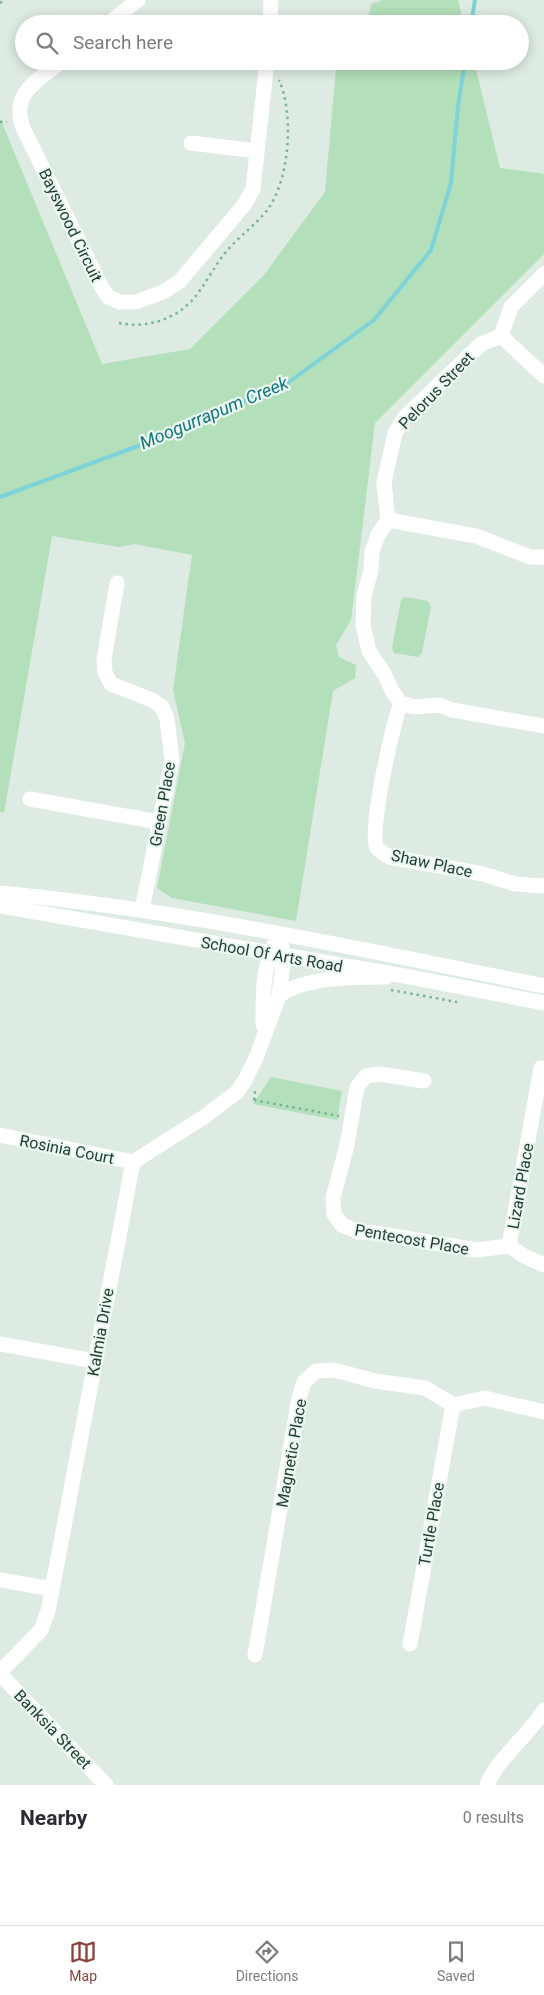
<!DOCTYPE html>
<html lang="en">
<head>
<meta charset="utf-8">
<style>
  body { margin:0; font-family:Roboto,sans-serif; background:#f2f2f3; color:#2b2b33 }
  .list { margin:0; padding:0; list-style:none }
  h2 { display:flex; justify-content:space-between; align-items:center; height:65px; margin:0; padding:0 20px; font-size:21px }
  h2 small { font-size:16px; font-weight:400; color:#7c7c81 }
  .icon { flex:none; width:28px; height:28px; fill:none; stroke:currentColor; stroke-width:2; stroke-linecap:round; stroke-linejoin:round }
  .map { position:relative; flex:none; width:544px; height:1785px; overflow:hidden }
  .search { position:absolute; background:#fff; box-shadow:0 2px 12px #0003; left:15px; right:15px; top:15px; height:55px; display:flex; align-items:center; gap:12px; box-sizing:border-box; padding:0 18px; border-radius:28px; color:#7c7c81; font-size:19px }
  .sheet { height:140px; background:#fff }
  nav { display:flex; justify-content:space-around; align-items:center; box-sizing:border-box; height:70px; border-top:1px solid #e1e1e2; background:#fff; font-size:14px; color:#7c7c81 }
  nav a { display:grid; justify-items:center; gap:2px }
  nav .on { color:#8a433c }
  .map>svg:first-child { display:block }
</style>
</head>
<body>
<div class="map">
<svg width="544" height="1785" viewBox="0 0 544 1785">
  <rect width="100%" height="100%" fill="#ddebe3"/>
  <g fill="#b3dfba">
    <path d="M383 0H458L464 24H368L371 4Z"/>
    <path d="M341 61H474L500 168 544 174V254L375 423 351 620 336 645 339 657 356 665 355 678 333 691 296 921 172 898 157 888 185 743 173 690 192 555 135 544 119 547 52 536 4 813 0 812V118L102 364 190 349 264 275 325 192 336 68Z"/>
    <path d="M405 597 428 601 431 607 422 653 418 657 394 653 392 648 401 600Z"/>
    <path d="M271 1077 342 1091 337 1120 253 1104Z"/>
  </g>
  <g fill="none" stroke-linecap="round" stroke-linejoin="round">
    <g stroke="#7dd3d7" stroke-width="4">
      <path d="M471 24 475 0"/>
      <path d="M0 497 149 442 289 382 374 320 431 250 451 183 458 106 465 61"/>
    </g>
    <g stroke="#79b29a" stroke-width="2.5" stroke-dasharray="2.5 4" stroke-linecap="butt">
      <path d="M0 3 4 0"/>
      <path d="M0 122H7"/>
      <path d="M119 323C147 329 177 319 195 297 206 283 214 267 225 253 238 237 256 225 268 209 290 178 294 114 279 80"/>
      <path d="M391 990 457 1002"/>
      <path d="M254 1100 255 1091"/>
      <path d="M254 1100 339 1116"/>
    </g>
    <g stroke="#fff" stroke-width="15">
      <path d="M108 24 138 0"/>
      <path d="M270 24 271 0"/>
      <path d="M62 61C38 81 10 92 23 128L100 284 107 296 119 302H136L163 292 179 282 244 205 253 189 267 61"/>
      <path d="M191 143 257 151"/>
      <path d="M544 274 511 307 501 336 481 344 404 418 395 433 384 483 388 520 378 535 372 552 371 570 364 596 363 626 369 651 385 675 392 691 401 703 414 707 439 705 452 710 544 726"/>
      <path d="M501 336 544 376"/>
      <path d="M388 520 476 536 530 557H544"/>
      <path d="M117 583 104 660 105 673 111 684 152 700 162 707 167 719 172 760 142 910"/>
      <path d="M401 703C393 722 368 833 377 848 380 851 386 855 390 857L483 874 515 884 544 886"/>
      <path d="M30 799 159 822"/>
      <path d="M279 996C302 977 356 977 386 977"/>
      <path d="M263 1025C263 998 262 968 275 943"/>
      <path d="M424 1081 380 1074 366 1076 357 1087 347 1145 333 1198 334 1214 342 1225 359 1232 375 1233 476 1250 509 1246 524 1256 544 1265"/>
      <path d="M0 1135 133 1162"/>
      <path d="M509 1246 541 1068"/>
      <path d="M0 1344 95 1361"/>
      <path d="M0 1580 52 1589"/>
      <path d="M410 1644 453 1405"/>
      <path d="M255 1655 299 1398 304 1382 316 1371 334 1370 375 1381 425 1388 453 1405 485 1398 544 1412"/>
      <path d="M0 1672 41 1630 48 1611 133 1162 204 1117 237 1092 245 1080 256 1058 279 996 284 956 279 934"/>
      <path d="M0 1674 106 1785"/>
      <path d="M487 1785C497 1759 529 1735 544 1710"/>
    </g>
    <g stroke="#fff" stroke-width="15">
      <path d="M0 893C183 910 364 950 544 986"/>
      <path d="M0 906 410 977 544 1003"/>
    </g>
  </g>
  <g text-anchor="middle" stroke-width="4.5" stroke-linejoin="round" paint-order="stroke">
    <g font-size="16" fill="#1d3c30" stroke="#edf7f1">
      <text transform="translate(71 225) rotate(64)" y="6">Bayswood Circuit</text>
      <text transform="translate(436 390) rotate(-46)" y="6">Pelorus Street</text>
      <text transform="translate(162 804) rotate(-80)" y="6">Green Place</text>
      <text transform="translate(432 863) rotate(12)" y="6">Shaw Place</text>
      <text transform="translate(272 954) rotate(10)" y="6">School Of Arts Road</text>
      <text transform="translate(67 1149) rotate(11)" y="6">Rosinia Court</text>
      <text transform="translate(520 1186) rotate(-80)" y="6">Lizard Place</text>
      <text transform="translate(412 1239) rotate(10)" y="6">Pentecost Place</text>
      <text transform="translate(100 1332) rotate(-80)" y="6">Kalmia Drive</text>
      <text transform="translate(291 1453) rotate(-80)" y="6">Magnetic Place</text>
      <text transform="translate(431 1524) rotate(-80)" y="6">Turtle Place</text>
      <text transform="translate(53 1729) rotate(46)" y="6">Banksia Street</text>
    </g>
    <g font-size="18" font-style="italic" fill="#11767d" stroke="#edf7f1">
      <text transform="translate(214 413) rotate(-23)" y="6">Moogurrapum Creek</text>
    </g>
  </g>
</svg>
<div class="search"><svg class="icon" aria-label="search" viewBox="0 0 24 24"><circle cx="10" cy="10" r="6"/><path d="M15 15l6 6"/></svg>Search here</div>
</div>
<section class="sheet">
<h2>Nearby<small>0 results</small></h2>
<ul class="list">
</ul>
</section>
<nav>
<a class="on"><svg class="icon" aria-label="map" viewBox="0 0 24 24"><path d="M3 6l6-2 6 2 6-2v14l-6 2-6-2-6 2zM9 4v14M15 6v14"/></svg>Map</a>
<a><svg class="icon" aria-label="directions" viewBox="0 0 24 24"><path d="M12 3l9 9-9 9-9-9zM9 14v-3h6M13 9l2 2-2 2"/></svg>Directions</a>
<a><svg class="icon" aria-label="saved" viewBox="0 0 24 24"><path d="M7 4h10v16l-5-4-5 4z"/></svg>Saved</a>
</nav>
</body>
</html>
